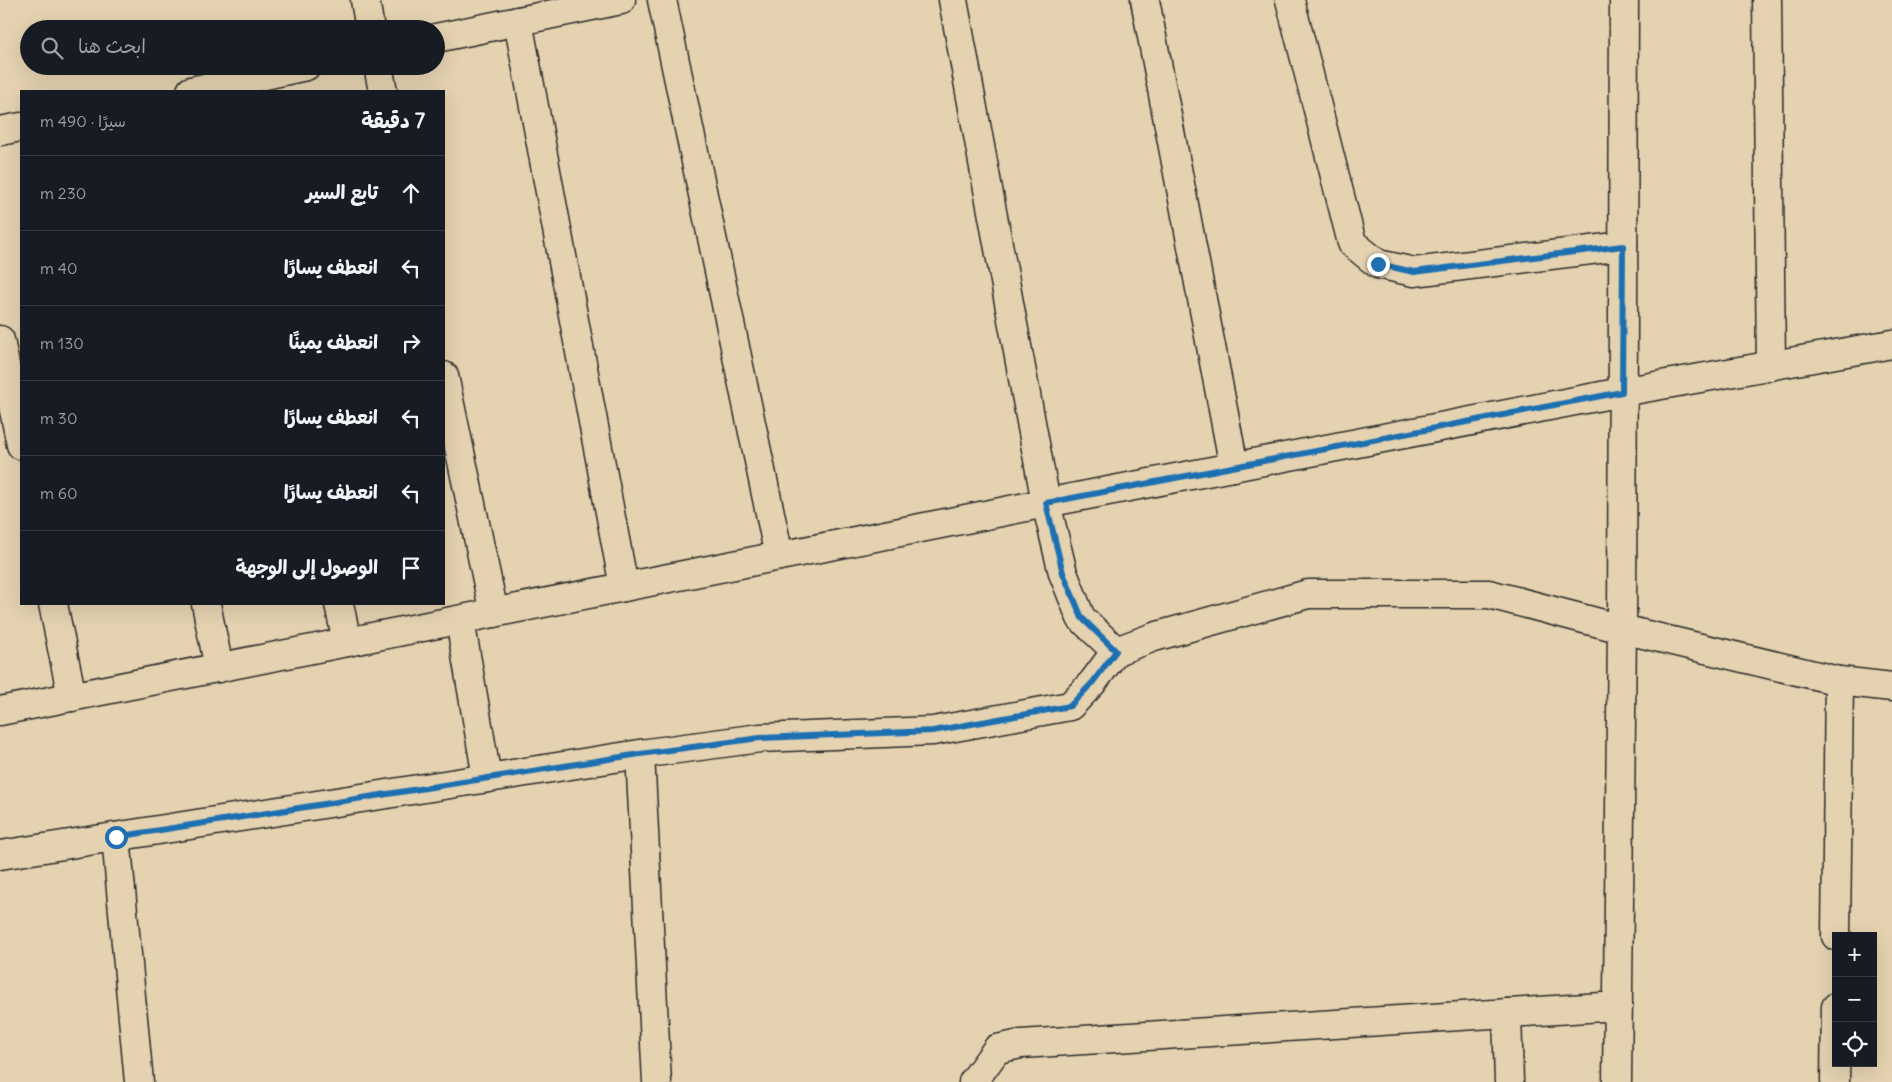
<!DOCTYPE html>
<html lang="ar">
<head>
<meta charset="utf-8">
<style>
  body { margin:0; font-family:Delius,"Playpen Sans Arabic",sans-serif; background:#20242c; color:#f1f3f6; direction:rtl }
  .controls { position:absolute; right:15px; bottom:15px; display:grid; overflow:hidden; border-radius:0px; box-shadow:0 5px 20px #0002 }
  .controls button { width:45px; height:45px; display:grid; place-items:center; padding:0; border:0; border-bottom:1px solid #363941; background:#171b24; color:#f1f3f6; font:25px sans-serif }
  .stop { position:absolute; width:15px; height:15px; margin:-11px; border:4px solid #1f6fb2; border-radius:50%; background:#fff }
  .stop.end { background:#1f6fb2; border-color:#fff; box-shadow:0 1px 5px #0008 }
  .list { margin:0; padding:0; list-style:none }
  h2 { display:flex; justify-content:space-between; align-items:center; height:65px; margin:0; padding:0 20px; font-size:21px }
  h2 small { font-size:16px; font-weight:400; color:#9ea1a6 }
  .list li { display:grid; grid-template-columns:32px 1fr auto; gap:15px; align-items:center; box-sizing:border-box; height:75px; padding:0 20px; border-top:1px solid #363941 }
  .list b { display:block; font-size:19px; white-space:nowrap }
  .list em { font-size:16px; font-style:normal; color:#9ea1a6 }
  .icon { flex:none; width:28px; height:28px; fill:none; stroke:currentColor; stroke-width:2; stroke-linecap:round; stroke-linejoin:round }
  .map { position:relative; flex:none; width:1892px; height:1082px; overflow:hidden; direction:ltr }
  .search { position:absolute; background:#171b24; box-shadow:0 5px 20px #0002; left:20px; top:20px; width:425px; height:55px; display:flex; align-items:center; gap:12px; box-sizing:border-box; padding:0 18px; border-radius:28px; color:#9ea1a6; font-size:19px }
  .panel { position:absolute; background:#171b24; box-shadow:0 5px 20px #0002; left:20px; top:90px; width:425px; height:515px; border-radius:0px; direction:rtl }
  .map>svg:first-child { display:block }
</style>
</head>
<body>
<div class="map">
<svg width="1892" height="1082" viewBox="0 0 1892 1082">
  <rect width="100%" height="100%" fill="#e4d2b0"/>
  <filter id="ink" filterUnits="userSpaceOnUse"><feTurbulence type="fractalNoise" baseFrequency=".02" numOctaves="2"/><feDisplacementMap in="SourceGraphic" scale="10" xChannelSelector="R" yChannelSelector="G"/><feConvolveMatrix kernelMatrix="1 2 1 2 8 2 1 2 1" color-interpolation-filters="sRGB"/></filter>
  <g filter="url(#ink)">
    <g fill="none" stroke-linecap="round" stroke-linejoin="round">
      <g stroke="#2b2b2b" stroke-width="31">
        <g id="street">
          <path d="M365 0 370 29"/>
          <path d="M662 0 779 556"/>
          <path d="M953 0 1046 503 1063 573 1081 618 1116 651"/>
          <path d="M1145 0 1234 467"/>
          <path d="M1290 0 1352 243 1378 264 1414 272 1623 246"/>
          <path d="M1767 0 1771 366"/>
          <path d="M518 21 624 587"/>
          <path d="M436 38 621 0"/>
          <path d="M378 66 383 91"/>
          <path d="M191 91 306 66"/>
          <path d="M0 131 21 127"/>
          <path d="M0 340 21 445"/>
          <path d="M444 376 494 613"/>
          <path d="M1622 392 1892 344"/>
          <path d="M53 604 72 697"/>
          <path d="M206 604 219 668"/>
          <path d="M339 604 347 642"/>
          <path d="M460 620 487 778"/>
          <path d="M640 754 657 1082"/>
          <path d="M116 837 139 1082"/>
          <path d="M0 855 640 754 760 738 933 731 1070 706 1093 682 1116 651 1154 637 1308 594H1489L1622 629 1839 681 1892 687"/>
          <path d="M1836 936 1839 681"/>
          <path d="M1507 1013 1509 1082"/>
          <path d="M973 1082 997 1049 1021 1044 1618 1006"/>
          <path d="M1835 1082 1836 1007"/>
        </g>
      </g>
      <g stroke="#2b2b2b" stroke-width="31">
        <g id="secondary">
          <path d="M0 711 1046 503 1622 392"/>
          <path d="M1617 1082 1622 629 1624 0"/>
        </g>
      </g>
      <use href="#street" stroke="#e4d2b0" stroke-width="28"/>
      <use href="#secondary" stroke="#e4d2b0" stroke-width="28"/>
    </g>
  </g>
  <g fill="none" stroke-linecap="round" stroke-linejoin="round" filter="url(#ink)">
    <path stroke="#1f6fb2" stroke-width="6" d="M116 837 640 754 760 738 933 731 1070 706 1093 682 1116 651 1082 618 1063 573 1046 503 1622 392 1623 246 1414 272 1378 264"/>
  </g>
</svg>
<div class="controls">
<button>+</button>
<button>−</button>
<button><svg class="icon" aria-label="locate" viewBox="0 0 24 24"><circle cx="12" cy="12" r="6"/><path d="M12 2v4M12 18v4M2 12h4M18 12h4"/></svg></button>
</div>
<div class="stop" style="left:116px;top:837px"></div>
<div class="stop end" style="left:1378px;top:264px"></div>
<div class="search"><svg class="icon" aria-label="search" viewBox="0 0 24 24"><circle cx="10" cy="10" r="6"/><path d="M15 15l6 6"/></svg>ابحث هنا</div>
<section class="panel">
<h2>7 دقيقة<small>سيرًا · 490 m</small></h2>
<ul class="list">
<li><svg class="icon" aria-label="ahead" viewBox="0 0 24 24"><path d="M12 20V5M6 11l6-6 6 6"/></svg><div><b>تابع السير</b></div><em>230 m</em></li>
<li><svg class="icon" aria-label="left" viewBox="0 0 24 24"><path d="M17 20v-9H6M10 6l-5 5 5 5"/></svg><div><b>انعطف يسارًا</b></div><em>40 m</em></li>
<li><svg class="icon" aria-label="right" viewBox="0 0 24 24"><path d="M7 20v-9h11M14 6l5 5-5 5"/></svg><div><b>انعطف يمينًا</b></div><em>130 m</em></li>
<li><svg class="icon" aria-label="left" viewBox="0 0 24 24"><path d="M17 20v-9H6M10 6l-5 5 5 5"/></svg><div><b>انعطف يسارًا</b></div><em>30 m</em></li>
<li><svg class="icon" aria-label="left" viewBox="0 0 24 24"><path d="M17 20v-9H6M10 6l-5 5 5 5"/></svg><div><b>انعطف يسارًا</b></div><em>60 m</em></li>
<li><svg class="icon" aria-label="arrive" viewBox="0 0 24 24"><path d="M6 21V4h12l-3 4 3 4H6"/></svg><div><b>الوصول إلى الوجهة</b></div></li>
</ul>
</section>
</div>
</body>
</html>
